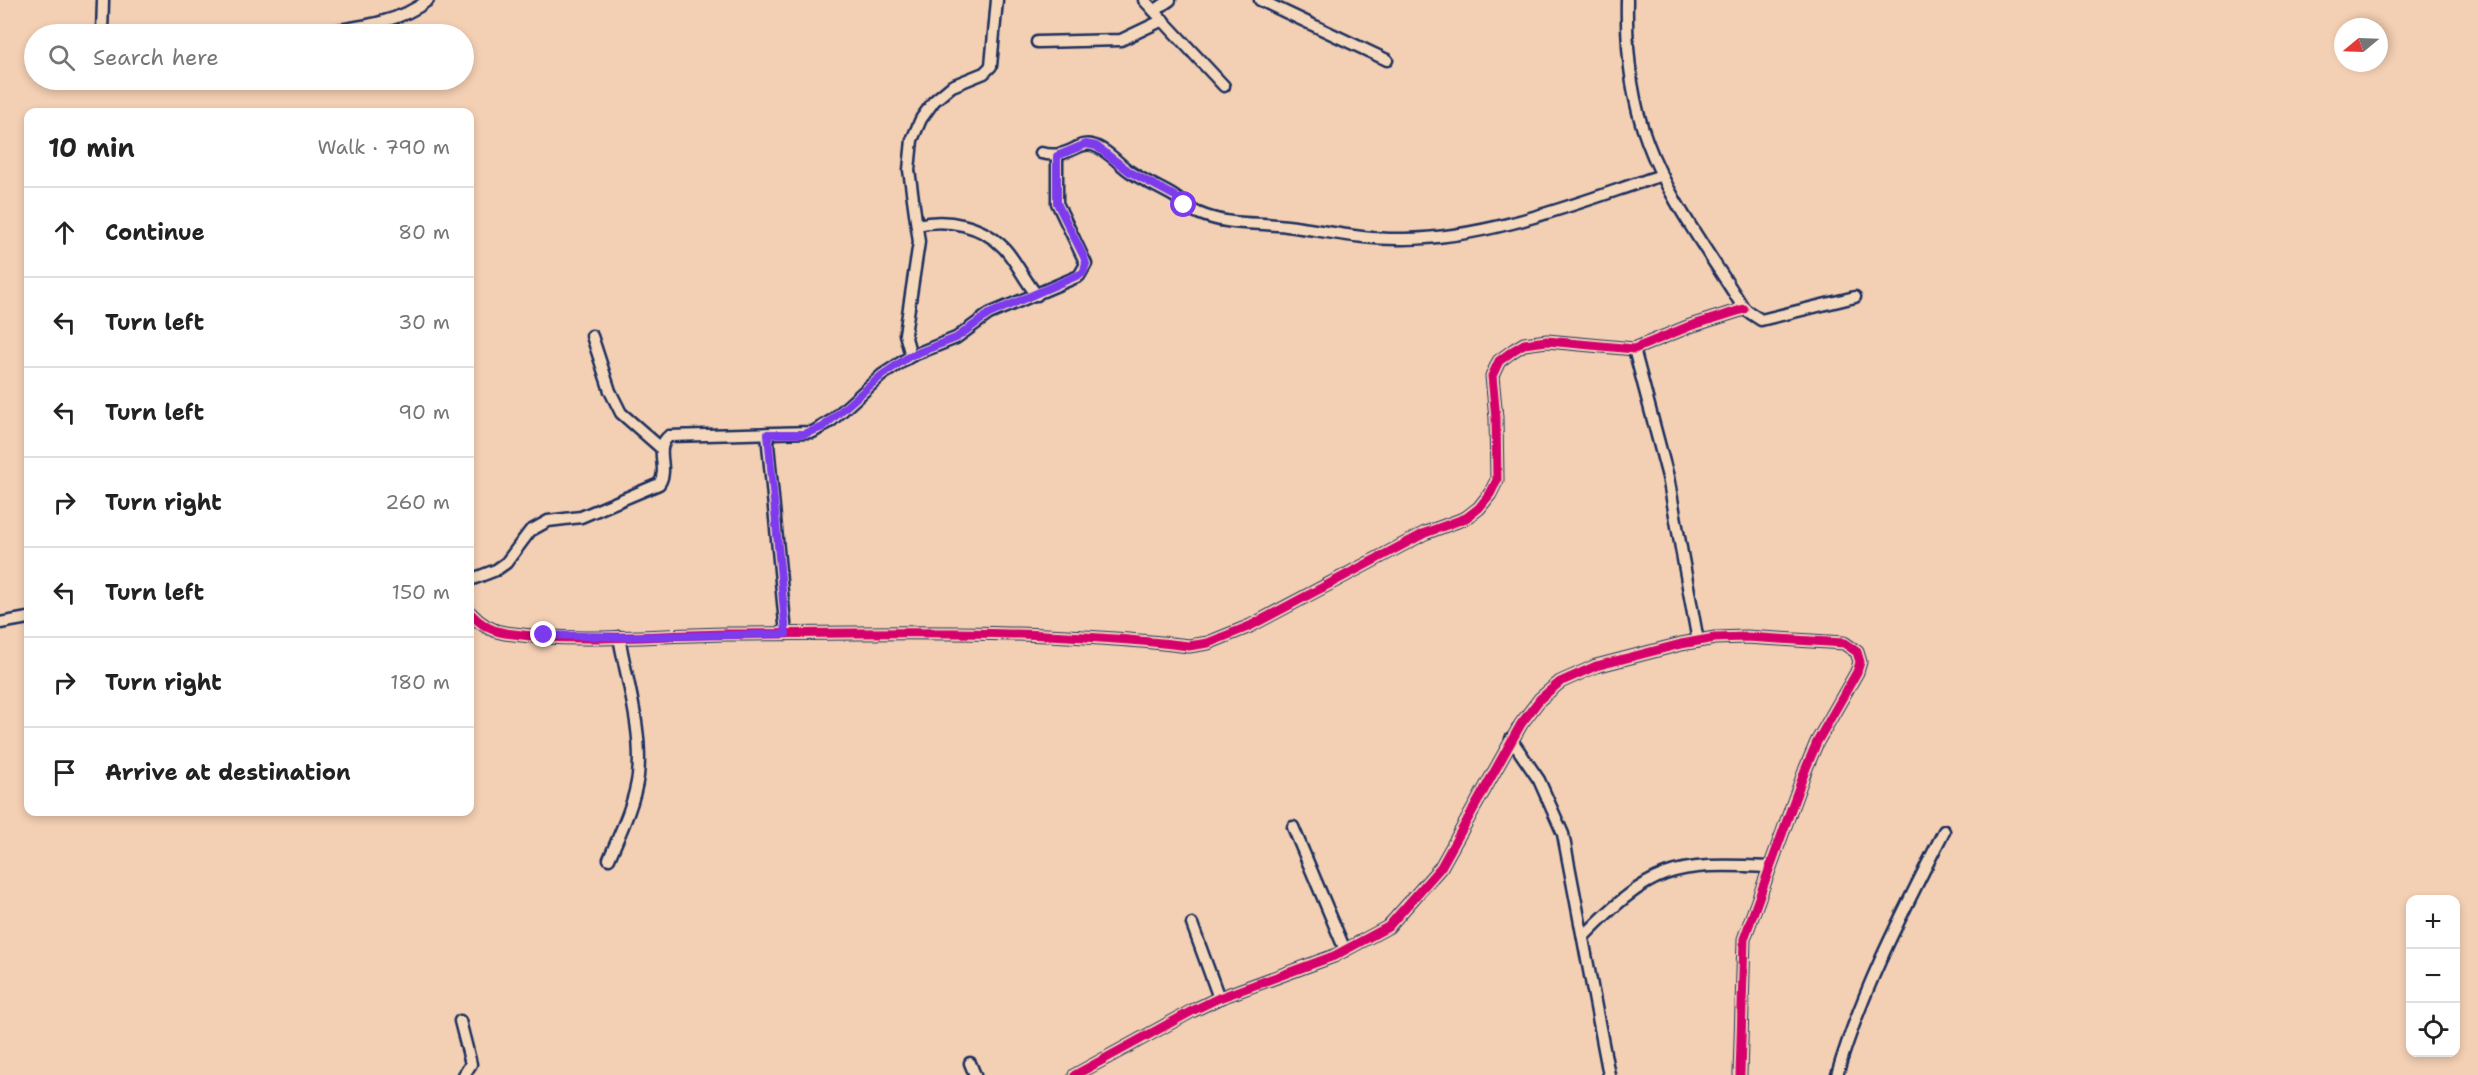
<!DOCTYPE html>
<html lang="en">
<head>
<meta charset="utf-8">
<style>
  body { margin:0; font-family:"Shantell Sans",sans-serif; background:#f2f2f2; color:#222 }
  .controls { position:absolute; right:18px; bottom:18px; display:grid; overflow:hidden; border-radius:12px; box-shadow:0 3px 9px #0003 }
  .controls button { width:54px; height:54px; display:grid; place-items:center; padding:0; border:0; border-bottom:2px solid #e0e0e0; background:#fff; color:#222; font:30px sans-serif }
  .compass { position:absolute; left:2334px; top:18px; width:54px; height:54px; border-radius:50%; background:#fff; box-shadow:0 3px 9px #0003; rotate:251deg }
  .stop { position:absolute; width:18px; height:18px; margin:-14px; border:4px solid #7c3aed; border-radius:50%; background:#fff }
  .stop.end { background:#7c3aed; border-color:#fff; box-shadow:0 2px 6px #0008 }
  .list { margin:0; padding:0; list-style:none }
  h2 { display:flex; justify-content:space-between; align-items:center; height:78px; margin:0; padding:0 24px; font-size:26px }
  h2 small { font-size:20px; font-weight:400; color:#767676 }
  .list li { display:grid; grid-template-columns:39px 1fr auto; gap:18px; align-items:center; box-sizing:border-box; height:90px; padding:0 24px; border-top:2px solid #e0e0e0 }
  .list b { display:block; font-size:22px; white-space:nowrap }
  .list em { font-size:20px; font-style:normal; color:#767676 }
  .icon { flex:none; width:33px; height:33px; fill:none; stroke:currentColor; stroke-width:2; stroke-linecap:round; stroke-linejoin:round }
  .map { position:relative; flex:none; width:2478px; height:1075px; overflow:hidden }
  .search { position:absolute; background:#fff; box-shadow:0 3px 9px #0003; left:24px; top:24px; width:450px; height:66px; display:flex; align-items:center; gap:15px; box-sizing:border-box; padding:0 21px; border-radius:33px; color:#767676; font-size:22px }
  .panel { position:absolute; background:#fff; box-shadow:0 3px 9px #0003; left:24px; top:108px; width:450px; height:708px; border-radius:12px }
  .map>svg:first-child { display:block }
</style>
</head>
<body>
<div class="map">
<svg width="2478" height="1075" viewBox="0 0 2478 1075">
  <rect width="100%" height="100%" fill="#f3cfb3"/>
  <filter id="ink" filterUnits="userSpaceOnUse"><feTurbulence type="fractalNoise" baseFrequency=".0167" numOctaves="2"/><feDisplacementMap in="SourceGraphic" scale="12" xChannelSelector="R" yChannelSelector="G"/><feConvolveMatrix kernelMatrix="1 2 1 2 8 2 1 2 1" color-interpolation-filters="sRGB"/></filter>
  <g filter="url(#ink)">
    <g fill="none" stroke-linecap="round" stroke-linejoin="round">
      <g stroke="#1b2f5e" stroke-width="15">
        <g id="street">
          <path d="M1144 0 1224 86"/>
          <path d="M1260 0 1387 60"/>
          <path d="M1627 0C1626 46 1631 98 1647 141 1669 201 1711 255 1744 309L1761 320 1855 297"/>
          <path d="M1154 11 1170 0"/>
          <path d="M102 34 103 0"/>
          <path d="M311 34C349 28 397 25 428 0"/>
          <path d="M1037 42 1121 40 1163 20"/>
          <path d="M1041 153C1068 160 1077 141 1092 145 1105 148 1118 163 1129 171 1142 180 1158 187 1172 195 1181 200 1188 209 1198 213 1228 226 1256 222 1287 226 1326 231 1364 240 1404 239 1492 238 1579 202 1662 175"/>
          <path d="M917 225C947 218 982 225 1004 248 1017 262 1024 280 1037 295"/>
          <path d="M592 336 610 391 621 413 661 448"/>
          <path d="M1634 349 1668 477 1698 641"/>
          <path d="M911 356 905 334 919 242 909 170 912 140 921 119 934 101 952 86 984 73 991 66 997 0"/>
          <path d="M767 434 786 634"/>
          <path d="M470 580 496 570 506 563 530 531 548 521 581 517 659 484C670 468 653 449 669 436L813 432 831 421 882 375 911 356 956 338 989 314 1079 276 1086 264 1057 203V156"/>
          <path d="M470 613C479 623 491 631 505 633 578 643 653 635 727 634 881 633 1035 628 1189 646L1208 643 1250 626 1425 533 1466 518 1479 508 1490 494 1497 480 1496 418 1492 376 1499 361 1514 350 1524 344 1547 341 1634 349 1690 326 1744 309"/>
          <path d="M0 623 28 618"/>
          <path d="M1511 739 1539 780 1563 834 1609 1075"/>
          <path d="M1293 827 1345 950"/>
          <path d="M609 859C620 833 634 805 638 776 643 731 627 682 619 637"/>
          <path d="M1192 924 1219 998"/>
          <path d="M1583 937C1651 867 1673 862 1769 867"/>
          <path d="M460 1021 471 1064 464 1075"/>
          <path d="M970 1063 975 1075"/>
          <path d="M1075 1075 1192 1011 1219 998 1334 956 1388 927 1441 867 1521 724 1540 699 1560 682 1596 666 1681 644 1715 638 1746 637 1844 643 1857 652 1860 662 1857 672 1817 742 1806 768 1744 939 1740 1075"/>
          <path d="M1837 1075C1862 989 1904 910 1944 831"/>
        </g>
      </g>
      <use href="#street" stroke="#f5d8bb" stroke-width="10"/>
      <g stroke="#f5d8bb" stroke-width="13">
        <g id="cycleway">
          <path d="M470 613C479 623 491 631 505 633 578 643 653 635 727 634 881 633 1035 628 1189 646L1208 643 1250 626 1425 533 1466 518 1479 508 1490 494 1497 480 1496 418 1492 376 1499 361 1514 350 1524 344 1547 341 1634 349 1690 326 1744 309"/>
          <path d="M1075 1075 1192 1011 1219 998 1334 956 1388 927 1441 867 1521 724 1540 699 1560 682 1596 666 1681 644 1715 638 1746 637 1844 643 1857 652 1860 662 1857 672 1817 742 1806 768 1744 939 1740 1075"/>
        </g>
      </g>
      <use href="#cycleway" stroke="#d6006c" stroke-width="9"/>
    </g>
  </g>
  <g fill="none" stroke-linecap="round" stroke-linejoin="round" filter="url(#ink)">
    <path stroke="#7c3aed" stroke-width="8" d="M544 635 619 637 786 634 768 434H804L823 427 882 375 910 356 956 338 989 314 1083 273 1086 264 1084 257 1057 203V156L1086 144 1096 146 1130 172 1175 196 1184 205"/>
  </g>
</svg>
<div class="controls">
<button>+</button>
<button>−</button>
<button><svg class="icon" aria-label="locate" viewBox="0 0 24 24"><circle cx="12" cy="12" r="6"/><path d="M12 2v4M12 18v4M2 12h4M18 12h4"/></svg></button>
</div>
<svg class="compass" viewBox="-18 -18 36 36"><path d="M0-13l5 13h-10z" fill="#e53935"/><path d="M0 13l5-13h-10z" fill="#767676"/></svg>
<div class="stop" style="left:1184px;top:205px"></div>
<div class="stop end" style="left:544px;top:635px"></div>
<div class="search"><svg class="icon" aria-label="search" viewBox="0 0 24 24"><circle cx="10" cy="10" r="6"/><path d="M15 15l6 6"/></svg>Search here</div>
<section class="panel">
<h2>10 min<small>Walk · 790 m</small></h2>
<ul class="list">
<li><svg class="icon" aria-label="ahead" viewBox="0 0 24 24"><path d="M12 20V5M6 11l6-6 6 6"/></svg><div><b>Continue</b></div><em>80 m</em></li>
<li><svg class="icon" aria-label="left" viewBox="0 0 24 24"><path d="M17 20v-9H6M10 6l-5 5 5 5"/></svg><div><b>Turn left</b></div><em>30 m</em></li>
<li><svg class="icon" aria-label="left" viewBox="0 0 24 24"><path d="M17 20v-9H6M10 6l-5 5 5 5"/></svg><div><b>Turn left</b></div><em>90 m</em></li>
<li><svg class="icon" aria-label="right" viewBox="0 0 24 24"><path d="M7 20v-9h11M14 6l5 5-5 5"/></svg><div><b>Turn right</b></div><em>260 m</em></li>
<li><svg class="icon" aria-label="left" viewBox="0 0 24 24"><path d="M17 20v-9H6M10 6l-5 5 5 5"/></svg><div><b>Turn left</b></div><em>150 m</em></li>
<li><svg class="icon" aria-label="right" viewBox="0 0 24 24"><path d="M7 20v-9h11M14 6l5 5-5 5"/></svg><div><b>Turn right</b></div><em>180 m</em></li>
<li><svg class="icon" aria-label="arrive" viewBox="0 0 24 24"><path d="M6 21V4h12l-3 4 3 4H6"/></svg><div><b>Arrive at destination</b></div></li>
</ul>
</section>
</div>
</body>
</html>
